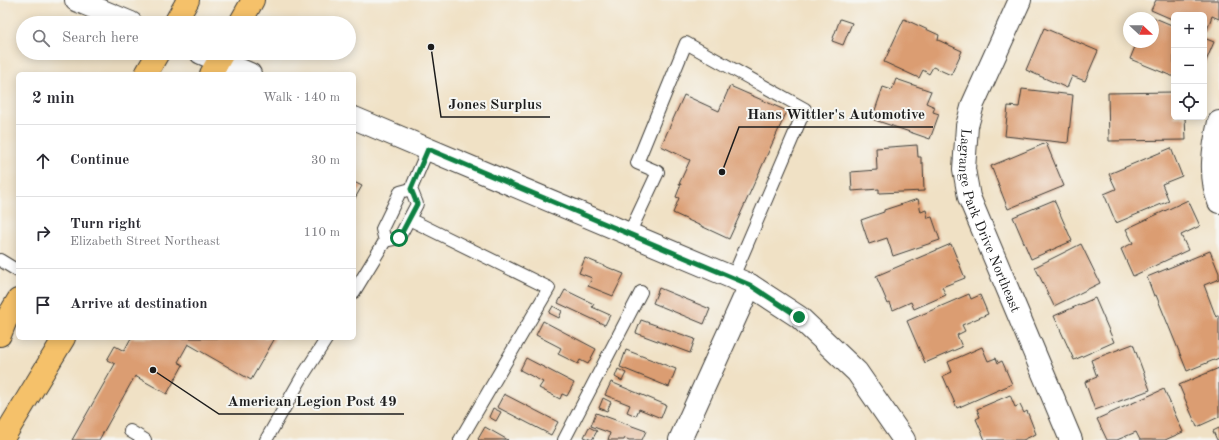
<!DOCTYPE html>
<html lang="en">
<head>
<meta charset="utf-8">
<style>
  body { margin:0; font-family:"Old Standard TT",serif; background:#f7f7f7; color:#2b2b33 }
  .controls { position:absolute; right:12px; top:12px; display:grid; overflow:hidden; border-radius:6px; box-shadow:0 2px 10px #0003 }
  .controls button { width:36px; height:36px; display:grid; place-items:center; padding:0; border:0; border-bottom:1px solid #e1e1e2; background:#fff; color:#2b2b33; font:20px sans-serif }
  .compass { position:absolute; left:1123px; top:12px; width:36px; height:36px; border-radius:50%; background:#fff; box-shadow:0 2px 10px #0003; rotate:112deg }
  .stop { position:absolute; width:12px; height:12px; margin:-9px; border:3px solid #0b8043; border-radius:50%; background:#fff }
  .stop.end { background:#0b8043; border-color:#fff; box-shadow:0 1px 4px #0008 }
  .list { margin:0; padding:0; list-style:none }
  h2 { display:flex; justify-content:space-between; align-items:center; height:52px; margin:0; padding:0 16px; font-size:17px }
  h2 small { font-size:13px; font-weight:400; color:#7c7c81 }
  .list li { display:grid; grid-template-columns:26px 1fr auto; gap:12px; align-items:center; box-sizing:border-box; height:72px; padding:0 16px; border-top:1px solid #e1e1e2 }
  .list b { display:block; font-size:15px; white-space:nowrap }
  .list p { margin:0; font-size:13px; white-space:nowrap; color:#7c7c81 }
  .list em { font-size:13px; font-style:normal; color:#7c7c81 }
  .icon { flex:none; width:22px; height:22px; fill:none; stroke:currentColor; stroke-width:2; stroke-linecap:round; stroke-linejoin:round }
  .map { position:relative; flex:none; width:1219px; height:440px; overflow:hidden }
  .search { position:absolute; background:#fff; box-shadow:0 2px 10px #0003; left:16px; top:16px; width:340px; height:44px; display:flex; align-items:center; gap:10px; box-sizing:border-box; padding:0 14px; border-radius:22px; color:#7c7c81; font-size:15px }
  .panel { position:absolute; background:#fff; box-shadow:0 2px 10px #0003; left:16px; top:72px; width:340px; height:268px; border-radius:6px }
  .map>svg:first-child { display:block }
</style>
</head>
<body>
<div class="map">
<svg width="1219" height="440" viewBox="0 0 1219 440">
  <rect width="100%" height="100%" fill="#f6f6f2"/>
  <filter id="ink" filterUnits="userSpaceOnUse"><feTurbulence type="fractalNoise" baseFrequency=".025" numOctaves="2"/><feDisplacementMap in="SourceGraphic" scale="8" xChannelSelector="R" yChannelSelector="G"/><feConvolveMatrix kernelMatrix="1 2 1 2 8 2 1 2 1" color-interpolation-filters="sRGB"/></filter>
  <filter id="wash" filterUnits="userSpaceOnUse"><feTurbulence type="fractalNoise" baseFrequency=".012" numOctaves="4" result="noise"/><feDisplacementMap in="SourceGraphic" scale="16" xChannelSelector="R" yChannelSelector="G"/><feGaussianBlur stdDeviation="0.9" result="paint"/><feColorMatrix in="noise" values="0 0 0 0 0 0 0 0 0 0 0 0 0 0 0 0 0 1.4 0 .05"/><feComposite in="paint" operator="in"/></filter>
  <g filter="url(#wash)">
    <rect width="100%" height="100%" fill="#f0e1c5"/>
    <g id="blocks">
      <g fill="#db9d72">
        <path d="M1156 0H1219V19L1212 16 1206 33 1204 32V15H1174V20L1151 10Z"/>
        <path d="M1148 15 1174 26V77L1130 59 1137 42H1153V18H1147Z"/>
        <path d="M840 19 852 23 843 45 832 41Z"/>
        <path d="M904 19 939 35 938 40 962 51 951 75 933 67 929 74 923 70 919 78 884 62Z"/>
        <path d="M1044 28 1098 51 1085 81 1072 76 1067 88 1026 70Z"/>
        <path d="M1204 38 1214 42 1204 66Z"/>
        <path d="M896 79 931 91 926 103 935 107 933 112 939 114 930 139 872 119 883 87 892 90Z"/>
        <path d="M730 86 787 111 729 239 673 213 679 198 676 197 681 184H679L690 160 661 146 684 95 719 111Z"/>
        <path d="M1022 89 1073 95 1068 143 1005 136 1008 106 1019 107Z"/>
        <path d="M1174 92V117H1185L1186 140 1109 141 1108 93Z"/>
        <path d="M1046 143 1064 186 1008 209 991 166Z"/>
        <path d="M917 145 918 157H921V163H923L924 191 879 193V189L852 191 851 172 877 170 876 148Z"/>
        <path d="M1171 148 1182 176 1162 184 1169 201 1116 223 1104 194 1116 189 1109 174Z"/>
        <path d="M354 182 362 186 354 200Z"/>
        <path d="M918 199 921 212 926 210 928 218 932 217 940 240 893 256 887 238 869 244 861 220 884 212V210Z"/>
        <path d="M1054 200 1072 241 1031 259 1013 217Z"/>
        <path d="M1188 200 1200 226 1181 235 1188 250 1133 276 1121 249 1133 243 1126 229Z"/>
        <path d="M951 244 965 278 942 287 946 295 914 309 911 302 893 310 890 303 888 304 876 276Z"/>
        <path d="M1081 244 1100 283 1054 306 1035 267Z"/>
        <path d="M1210 251 1219 273V279L1204 285 1216 317 1219 315V358L1187 371 1156 295 1154 296 1147 277Z"/>
        <path d="M585 258 624 274 613 296 588 286 592 278 579 273Z"/>
        <path d="M659 288 710 309 704 324 653 303Z"/>
        <path d="M565 290 594 304 592 307 610 315 605 325 558 303Z"/>
        <path d="M969 294 971 299 980 295 988 314 962 325 965 331 957 335 962 347 925 363 907 321Z"/>
        <path d="M1095 298 1114 342 1074 360 1054 316Z"/>
        <path d="M553 306 562 311 559 318 549 313Z"/>
        <path d="M641 320 695 339 690 353 636 333Z"/>
        <path d="M543 321 596 349 588 364 580 360 578 364 558 354 561 348 536 335Z"/>
        <path d="M131 338H275L251 380 188 344 178 362 183 365 167 394 135 376 99 440H72L115 364 107 360 115 346 124 351Z"/>
        <path d="M1133 344 1150 390 1095 410 1085 382 1097 377 1091 360Z"/>
        <path d="M982 347 988 361 996 358 998 363 1002 361 1012 384 957 408 943 376 952 372 948 362Z"/>
        <path d="M626 350 676 369 669 387 620 367Z"/>
        <path d="M526 358 574 383 567 396 562 394 560 399 539 388 543 382 520 370Z"/>
        <path d="M1219 368V417L1197 427 1179 385Z"/>
        <path d="M618 369 626 373 622 381 615 377Z"/>
        <path d="M611 382 666 405 661 418 639 409 636 416 627 412 630 405 605 395Z"/>
        <path d="M1164 389 1183 432 1165 440H1140L1136 432 1117 440H1107L1097 419Z"/>
        <path d="M504 394 558 422 551 435 497 407Z"/>
        <path d="M1010 395 1015 407 1020 405 1024 413 1027 411 1036 434 1023 440H985L976 419 980 417 977 409Z"/>
        <path d="M603 398 611 402 607 411 599 408Z"/>
        <path d="M493 408 501 412 496 421 489 417Z"/>
        <path d="M596 413 646 431 642 440H629L625 438 624 440H608L610 433 591 426Z"/>
        <path d="M485 427 508 440H479L478 439Z"/>
        <path d="M589 427 597 431 592 440 584 437Z"/>
        <path d="M1219 428V440H1217L1213 431Z"/>
      </g>
    </g>
  </g>
  <g filter="url(#ink)">
    <use href="#blocks" fill-opacity="0" stroke="#3c3a35" stroke-width="1"/>
    <g fill="none" stroke-linecap="round" stroke-linejoin="round">
      <g stroke="#3c3a35" stroke-width="14">
        <g id="service">
          <path d="M409 219 549 288 460 440"/>
          <path d="M629 234 658 172 637 163 686 43 805 109 733 277"/>
          <path d="M385 241 399 238 417 204 411 189 428 149"/>
          <path d="M0 260 18 271"/>
          <path d="M354 292 385 241 382 229 400 192 411 189"/>
          <path d="M130 431 145 440"/>
          <path d="M266 440 302 377 327 338"/>
          <path d="M564 440 641 292"/>
        </g>
      </g>
      <g stroke="#3c3a35" stroke-width="24">
        <g id="minor">
          <path id="s1" d="M1020 0 973 104 967 126 964 169 969 197 1071 440"/>
          <path d="M1219 122C1213 148 1209 177 1219 202"/>
          <path d="M680 440 750 285"/>
        </g>
      </g>
      <g stroke="#3c3a35" stroke-width="24">
        <g id="tertiary">
          <path d="M76 0 131 23"/>
          <path d="M201 53 250 74"/>
          <path d="M354 118 750 285 799 317 857 372 904 440"/>
        </g>
      </g>
      <g stroke="#3c3a35" stroke-width="24">
        <g id="primary">
          <path d="M175 23 188 0"/>
          <path d="M240 23 253 0"/>
          <path d="M146 74 158 53"/>
          <path d="M211 74 223 53"/>
          <path d="M0 335 6 320 18 300"/>
          <path d="M2 440 64 338"/>
        </g>
      </g>
      <use href="#service" stroke="#fff" stroke-width="12"/>
      <use href="#minor" stroke="#fff" stroke-width="22"/>
      <use href="#tertiary" stroke="#fff" stroke-width="22"/>
      <use href="#primary" stroke="#f5c16b" stroke-width="22"/>
    </g>
  </g>
  <g fill="none" stroke-linecap="round" stroke-linejoin="round" filter="url(#ink)">
    <path stroke="#0b8043" stroke-width="5" d="M399 238 417 204 411 189 428 149 750 285 799 317"/>
  </g>
  <g text-anchor="middle" stroke-width="4" stroke-linejoin="round" paint-order="stroke">
    <g font-size="14" fill="#1c1c1c" stroke="#f6f6f2">
      <text dy="5" stroke="none"><textPath href="#s1" startOffset="236">Lagrange Park Drive Northeast</textPath></text>
    </g>
  </g>
  <path fill="none" stroke="#1c1c1c" stroke-width="1.5" d="M431 47L441 117H550M722 172L739 127H933M153 370L219 414H404"/>
  <g fill="#1c1c1c" stroke="#f6f6f2" stroke-width="1.5">
    <circle cx="431" cy="47" r="4"/>
    <circle cx="722" cy="172" r="4"/>
    <circle cx="153" cy="370" r="4"/>
  </g>
  <g font-size="15" text-anchor="middle" font-weight="bold" fill="#1c1c1c" stroke="#f6f6f2" stroke-width="4" stroke-linejoin="round" paint-order="stroke">
    <text x="495" y="109">Jones Surplus</text>
    <text x="836" y="119">Hans Wittler's Automotive</text>
    <text x="312" y="406">American Legion Post 49</text>
  </g>
</svg>
<div class="controls">
<button>+</button>
<button>−</button>
<button><svg class="icon" aria-label="locate" viewBox="0 0 24 24"><circle cx="12" cy="12" r="6"/><path d="M12 2v4M12 18v4M2 12h4M18 12h4"/></svg></button>
</div>
<svg class="compass" viewBox="-18 -18 36 36"><path d="M0-13l5 13h-10z" fill="#e53935"/><path d="M0 13l5-13h-10z" fill="#7c7c81"/></svg>
<div class="stop" style="left:399px;top:238px"></div>
<div class="stop end" style="left:799px;top:317px"></div>
<div class="search"><svg class="icon" aria-label="search" viewBox="0 0 24 24"><circle cx="10" cy="10" r="6"/><path d="M15 15l6 6"/></svg>Search here</div>
<section class="panel">
<h2>2 min<small>Walk · 140 m</small></h2>
<ul class="list">
<li><svg class="icon" aria-label="ahead" viewBox="0 0 24 24"><path d="M12 20V5M6 11l6-6 6 6"/></svg><div><b>Continue</b></div><em>30 m</em></li>
<li><svg class="icon" aria-label="right" viewBox="0 0 24 24"><path d="M7 20v-9h11M14 6l5 5-5 5"/></svg><div><b>Turn right</b><p>Elizabeth Street Northeast</p></div><em>110 m</em></li>
<li><svg class="icon" aria-label="arrive" viewBox="0 0 24 24"><path d="M6 21V4h12l-3 4 3 4H6"/></svg><div><b>Arrive at destination</b></div></li>
</ul>
</section>
</div>
</body>
</html>
